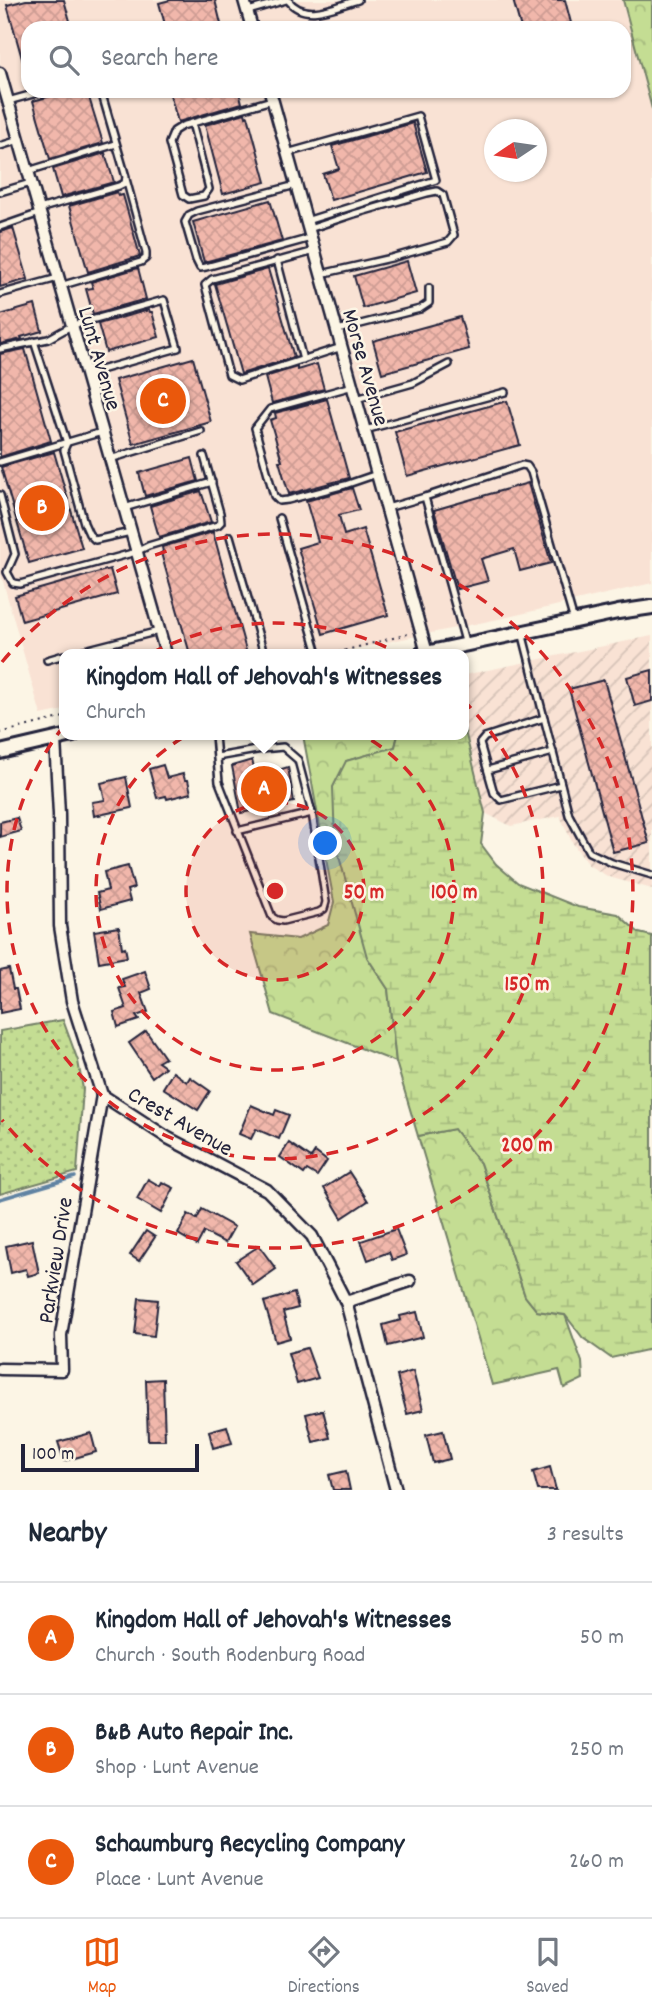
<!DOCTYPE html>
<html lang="en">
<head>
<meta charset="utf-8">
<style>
  body { margin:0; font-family:Dekko,sans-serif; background:#f6f6f7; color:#1f2937 }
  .compass { position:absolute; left:484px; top:119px; width:63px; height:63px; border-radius:50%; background:#fff; box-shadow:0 2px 5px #0004; rotate:257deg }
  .scale { position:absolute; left:21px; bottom:18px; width:178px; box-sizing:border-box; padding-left:7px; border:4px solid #22223b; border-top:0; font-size:19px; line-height:24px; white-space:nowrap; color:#22223b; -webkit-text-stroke:5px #fcf5e5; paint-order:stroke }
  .you { position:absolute; left:326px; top:844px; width:24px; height:24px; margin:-18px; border:5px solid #fff; border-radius:50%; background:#1a73e8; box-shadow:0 0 0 10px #1a73e833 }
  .badge { display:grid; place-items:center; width:46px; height:46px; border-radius:50%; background:#ea580c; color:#fff; font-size:23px; font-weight:700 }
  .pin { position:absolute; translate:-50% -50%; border:4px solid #fff; box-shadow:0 2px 7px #0006 }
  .popup { position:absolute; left:59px; top:649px; width:410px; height:91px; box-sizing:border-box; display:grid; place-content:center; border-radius:14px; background:#fff; filter:drop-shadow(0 2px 5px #0005); font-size:23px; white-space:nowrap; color:#747a83 }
  .popup b { font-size:26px; color:#1f2937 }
  .popup::after { content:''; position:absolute; left:50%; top:100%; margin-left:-14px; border:14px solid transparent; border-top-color:#fff }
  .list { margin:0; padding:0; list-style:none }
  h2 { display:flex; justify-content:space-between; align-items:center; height:91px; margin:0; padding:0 28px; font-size:30px }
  h2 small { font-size:23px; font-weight:400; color:#747a83 }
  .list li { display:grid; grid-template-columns:46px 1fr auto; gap:21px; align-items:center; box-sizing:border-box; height:112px; padding:0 28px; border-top:2px solid #e0e1e3 }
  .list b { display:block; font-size:26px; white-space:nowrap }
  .list p { margin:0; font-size:23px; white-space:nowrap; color:#747a83 }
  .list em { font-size:23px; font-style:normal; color:#747a83 }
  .icon { flex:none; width:38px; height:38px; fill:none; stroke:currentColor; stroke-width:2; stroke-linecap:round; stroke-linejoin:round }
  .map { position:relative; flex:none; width:652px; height:1490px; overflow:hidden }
  .search { position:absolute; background:#fff; box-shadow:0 2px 5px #0004; left:21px; right:21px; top:21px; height:77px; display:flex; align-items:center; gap:18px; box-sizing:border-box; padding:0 24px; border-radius:21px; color:#747a83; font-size:26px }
  .sheet { height:427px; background:#fff }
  nav { display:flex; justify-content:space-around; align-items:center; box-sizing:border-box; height:98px; border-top:2px solid #e0e1e3; background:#fff; font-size:19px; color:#747a83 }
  nav a { display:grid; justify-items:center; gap:4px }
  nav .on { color:#ea580c }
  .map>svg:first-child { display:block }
</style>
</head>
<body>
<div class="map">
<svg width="652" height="1490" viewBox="0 0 652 1490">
  <defs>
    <pattern id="industrial-furrows" width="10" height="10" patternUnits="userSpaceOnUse" patternTransform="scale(1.75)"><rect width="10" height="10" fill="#f9e2d4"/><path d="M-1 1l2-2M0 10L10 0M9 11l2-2" fill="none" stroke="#d5c2b7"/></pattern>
    <pattern id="grass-dots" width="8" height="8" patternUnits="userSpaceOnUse" patternTransform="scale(1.75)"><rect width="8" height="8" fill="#c4dd93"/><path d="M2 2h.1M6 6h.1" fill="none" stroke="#a8bd80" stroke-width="1.8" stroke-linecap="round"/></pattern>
    <pattern id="forest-crowns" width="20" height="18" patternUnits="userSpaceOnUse" patternTransform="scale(1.75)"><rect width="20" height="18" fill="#c4dd93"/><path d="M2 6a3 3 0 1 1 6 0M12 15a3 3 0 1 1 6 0" fill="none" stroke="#a8bd80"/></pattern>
    <pattern id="wetland-marsh" width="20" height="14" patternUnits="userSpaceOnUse" patternTransform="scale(1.75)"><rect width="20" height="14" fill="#c4dd93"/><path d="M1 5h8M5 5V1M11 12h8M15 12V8" fill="none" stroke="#a8bd80"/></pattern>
    <pattern id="building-cross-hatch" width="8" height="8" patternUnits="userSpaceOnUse" patternTransform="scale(1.75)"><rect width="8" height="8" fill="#f1b7ab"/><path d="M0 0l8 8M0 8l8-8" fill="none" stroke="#ce9d94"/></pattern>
  </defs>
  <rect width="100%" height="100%" fill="#fcf5e5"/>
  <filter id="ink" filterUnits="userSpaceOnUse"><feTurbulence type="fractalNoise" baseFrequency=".0143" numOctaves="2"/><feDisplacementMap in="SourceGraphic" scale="14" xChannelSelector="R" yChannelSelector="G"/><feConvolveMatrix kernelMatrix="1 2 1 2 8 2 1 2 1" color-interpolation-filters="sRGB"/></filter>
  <g filter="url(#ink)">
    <path fill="#f9e2d4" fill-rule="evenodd" d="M0 0H623L652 109V583L508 617 330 654H64V710L41 715 0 571ZM28 28H624V91H28ZM494 130H536V172H494Z"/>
    <path fill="url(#industrial-furrows)" d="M652 636V889L609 877 588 865 572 842 560 816 511 826 485 813 464 727V675Z"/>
    <path fill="url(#grass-dots)" stroke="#738067" stroke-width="2" d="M63 1020 78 1061 83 1089 77 1172 0 1194V1031Z"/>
    <g fill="url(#forest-crowns)" stroke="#738067" stroke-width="2">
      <path d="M623 0H652V109Z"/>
      <path d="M303 735H398L395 747 346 761 367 957 388 989 396 1062 273 1014 250 934 298 939 328 925 334 902Z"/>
      <path d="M454 1129 480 1163 525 1296 537 1311 565 1315 582 1362 583 1379 564 1388 559 1370 492 1385 418 1136Z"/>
    </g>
    <path fill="url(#wetland-marsh)" stroke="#738067" stroke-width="2" d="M464 727 485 813 481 844 496 864 518 883 578 907 618 914 639 933 652 936V1349L611 1358 583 1338 565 1315 537 1311 525 1296 480 1163 454 1129 418 1136 396 1062 388 989 367 957 335 842 333 787 346 761 395 747 398 735H464Z"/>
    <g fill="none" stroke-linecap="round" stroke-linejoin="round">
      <path stroke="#6083a3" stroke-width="3.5" d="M0 1199 75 1177"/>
    </g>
    <g fill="url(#building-cross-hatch)" stroke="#22223b" stroke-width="2">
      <path d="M26 0H64L72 28H28V69H25L7 5Z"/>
      <path d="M170 0H215L222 28H166L159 3Z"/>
      <path d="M513 0H565L571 23 553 28H521Z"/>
      <path d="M69 91H87L103 143 50 159 33 101Z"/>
      <path d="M169 91H239L242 103 178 122Z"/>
      <path d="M245 113 246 117 248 116 266 182 223 194 205 125Z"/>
      <path d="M413 123 427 172 331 200 323 174 339 169 332 146Z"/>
      <path d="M105 153 114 182 61 197 53 169Z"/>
      <path d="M117 192 118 196 123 195 140 256 88 272 69 206Z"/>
      <path d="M270 200 282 241 204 262 193 222Z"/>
      <path d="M13 228 28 279 0 287V232Z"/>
      <path d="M407 261 416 293 363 308 354 276Z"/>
      <path d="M138 268 146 299 93 314 86 289 93 288 91 282Z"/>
      <path d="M268 269 294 357 241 374 215 284Z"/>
      <path d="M35 305 42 331 21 337 22 339 0 344V315Z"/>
      <path d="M149 310 150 312H152L159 337 106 352 98 324Z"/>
      <path d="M460 317 469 349 382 373 373 341Z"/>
      <path d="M25 349 51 441 0 457V354Z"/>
      <path d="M193 358 211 422 133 444 115 380Z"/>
      <path d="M317 364 324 389 272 403 265 377 297 367V370Z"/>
      <path d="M327 399 349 478 289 494 279 461H282L270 420 276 418 275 413Z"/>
      <path d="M507 401 520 445 407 476 395 432Z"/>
      <path d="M54 452 82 548 29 563 1 467Z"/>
      <path d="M192 458 198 481 145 496 139 473Z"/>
      <path d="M528 483 551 563 520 571 514 549 481 559 488 581 457 589 434 510Z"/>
      <path d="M352 488 359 510 339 515 344 535 363 529 388 615 323 634 298 548 318 542 306 501Z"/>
      <path d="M201 491 211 522 159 537 150 506Z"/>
      <path d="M213 532 247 654H190L161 553 163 552 162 547Z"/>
      <path d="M110 569 117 594 22 621 15 596Z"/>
      <path d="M652 670V701L635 706 627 677Z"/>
      <path d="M604 680 649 843 613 852 569 689Z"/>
      <path d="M252 760 256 777 288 767 294 802 241 813 232 766Z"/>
      <path d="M163 765 167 778 183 774 185 780H188L191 793 167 799 166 796 157 798 149 769Z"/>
      <path d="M126 777 132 808 94 816 92 802 105 800 101 783Z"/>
      <path d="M17 818 21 831 0 837V822Z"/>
      <path d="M128 866 134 888 127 890 130 901 101 909 97 893 108 890 104 872Z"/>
      <path d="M119 927 122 948 125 947 127 957 99 962 94 931Z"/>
      <path d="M9 969 13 989H16L20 1009 0 1013V971Z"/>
      <path d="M145 971 151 989 141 993 148 1012 136 1016 139 1020 118 1027 114 1012 126 1008 119 988 125 987 122 979Z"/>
      <path d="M146 1031 165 1058 158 1062 165 1067 152 1077 129 1043Z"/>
      <path d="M173 1072 187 1082 190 1077 210 1091 198 1110 163 1088Z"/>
      <path d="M251 1105 274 1115 276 1110 289 1115 279 1139 256 1129 251 1139 239 1134Z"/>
      <path d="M289 1143 311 1158 315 1152 327 1161 317 1176 307 1170 304 1174 280 1157Z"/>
      <path d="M349 1172 368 1201 342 1218 324 1188Z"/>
      <path d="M148 1179 160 1186 162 1182 174 1188 161 1213 137 1199Z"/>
      <path d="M202 1209 234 1227 225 1243 204 1232 197 1245 178 1234 188 1214 197 1219Z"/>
      <path d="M396 1229 406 1255 392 1260 389 1252 368 1260 361 1241Z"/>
      <path d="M146 1231 155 1237 139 1261 130 1255Z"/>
      <path d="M32 1240 39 1273 28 1276 26 1269 11 1273 6 1246Z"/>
      <path d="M259 1246 276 1269 253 1285 236 1261Z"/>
      <path d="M294 1293 298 1308 283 1312 290 1338 276 1342 264 1302Z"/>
      <path d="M139 1298 158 1300 154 1336 135 1334Z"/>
      <path d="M417 1312 423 1337 388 1346 383 1325 401 1320 400 1316Z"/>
      <path d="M307 1348 318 1378 297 1384 288 1353Z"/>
      <path d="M413 1371 423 1410 407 1414 397 1376Z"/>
      <path d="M163 1379 165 1440H148L146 1380Z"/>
      <path d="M323 1410 330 1438 313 1442 306 1414Z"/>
      <path d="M227 1426 232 1443 213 1448 209 1431Z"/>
      <path d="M443 1431 450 1459 433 1463 426 1435Z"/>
      <path d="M91 1433 96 1452 64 1461 58 1442Z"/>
      <path d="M550 1467 556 1490H538L533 1472Z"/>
      <path d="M346 1471 350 1490H333L329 1475Z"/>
    </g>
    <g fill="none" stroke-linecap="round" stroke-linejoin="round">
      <g stroke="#22223b" stroke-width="10">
        <g id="service">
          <path d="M288 0C305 23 336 6 358 0"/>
          <path d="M248 11 286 0"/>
          <path d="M8 101 44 91"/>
          <path d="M192 123 209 189 204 196 189 199 183 195 169 143 174 131 182 126 272 100"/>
          <path d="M0 146 19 140"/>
          <path d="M287 153 418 116 436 180 306 221"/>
          <path d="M28 171 116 144"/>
          <path d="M296 185 197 211 189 215 185 222 196 260 200 268 206 267 311 238"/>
          <path d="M0 192 31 183"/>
          <path d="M39 209 119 186 125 183 126 177 101 91"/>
          <path d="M0 227 40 213"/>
          <path d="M309 229 354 214 427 193 437 191 443 195 454 235 448 242 391 258 321 274"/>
          <path d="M315 251 212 279 205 285 229 375 239 380 342 347"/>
          <path d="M277 260 303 360"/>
          <path d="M60 286 141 262 146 258V252L126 179"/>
          <path d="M0 294 58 278"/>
          <path d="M337 330 420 309 429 303V288"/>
          <path d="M34 341 67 443 64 450 84 523 89 534 95 540 131 532"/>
          <path d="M0 349 48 339 73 325 164 300 178 348 86 374"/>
          <path d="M353 386 270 409 255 428 274 496 279 501 288 500 345 485 377 474"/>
          <path d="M356 399 413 383 449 364"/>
          <path d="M365 430 505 392"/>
          <path d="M110 459 201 431"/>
          <path d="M0 462 102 432"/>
          <path d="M0 495 15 554 7 572 13 583 20 584 136 552 148 546 218 525 221 522 220 513 204 456"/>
          <path d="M425 497 522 465 527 466 531 472 574 621"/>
          <path d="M124 508 212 482"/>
          <path d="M387 508 425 497 466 645"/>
          <path d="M279 518 318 654"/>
          <path d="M230 536 264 654"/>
          <path d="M522 632 569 815 589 852 612 863 652 875"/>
          <path d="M69 654 159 631"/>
          <path d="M47 660 64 655"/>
          <path d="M544 718 485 737 480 743 481 747 494 793 501 800 561 785"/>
          <path d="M215 735 219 782 272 917 277 920 283 921 319 912 324 909 326 902 312 813 237 831"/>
          <path d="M217 757 262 749 283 747 298 760 312 813"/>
          <path d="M488 770 553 752"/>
        </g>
      </g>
      <g stroke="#22223b" stroke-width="15">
        <g id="minor">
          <path d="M244 0 252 28"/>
          <path d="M0 73 166 654"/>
          <path d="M270 91 427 653"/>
          <path d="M55 739 59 814 60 926 72 1001 102 1095 168 1138 267 1190 312 1236 346 1302 396 1490"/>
          <path d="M346 1302 410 1281"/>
          <path d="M0 1369 62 1370 61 1335 102 1095"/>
        </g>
      </g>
      <g stroke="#22223b" stroke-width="18">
        <g id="tertiary">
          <path d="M421 654 618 612 652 607"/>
          <path d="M0 752 73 735"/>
        </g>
      </g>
      <g stroke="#22223b" stroke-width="2" stroke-dasharray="2 5" stroke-linecap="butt">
        <path d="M331 654 408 634"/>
        <path d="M0 733 64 717"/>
      </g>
      <use href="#service" stroke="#fcf5e5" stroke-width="5"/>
      <use href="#minor" stroke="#fcf5e5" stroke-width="10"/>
      <use href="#tertiary" stroke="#fcf5e5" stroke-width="12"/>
    </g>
  </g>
  <circle cx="275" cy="891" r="89" fill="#d62828" fill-opacity=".12"/>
  <g fill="none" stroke="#d62828" stroke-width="3.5" stroke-dasharray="12 9">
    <circle cx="275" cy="891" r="89"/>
    <circle cx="275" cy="891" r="179"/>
    <circle cx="275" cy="891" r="268"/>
    <path d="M2 662A357 357 0 1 1 2 1120"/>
  </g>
  <g text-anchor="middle" stroke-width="5" stroke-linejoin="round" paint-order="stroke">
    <g font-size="23" fill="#22223b" stroke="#fcf5e5">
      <text transform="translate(101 358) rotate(74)" y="8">Lunt Avenue</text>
      <text transform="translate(367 367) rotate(74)" y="8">Morse Avenue</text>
      <text transform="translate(181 1120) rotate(30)" y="8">Crest Avenue</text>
      <text transform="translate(54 1260) rotate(-81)" y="8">Parkview Drive</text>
    </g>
  </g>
  <circle cx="275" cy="891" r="10" fill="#d62828" stroke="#fcf5e5" stroke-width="3.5"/>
  <g font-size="21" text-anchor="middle" font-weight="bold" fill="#d62828" stroke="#fcf5e5" stroke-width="5" stroke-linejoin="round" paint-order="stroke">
    <text x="364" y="898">50 m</text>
    <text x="454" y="898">100 m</text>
    <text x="527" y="990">150 m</text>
    <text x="527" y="1151">200 m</text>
  </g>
</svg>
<svg class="compass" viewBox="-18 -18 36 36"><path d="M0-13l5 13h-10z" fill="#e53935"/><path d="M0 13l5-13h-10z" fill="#747a83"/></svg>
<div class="scale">100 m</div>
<div class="you"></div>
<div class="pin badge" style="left:264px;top:789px">A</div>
<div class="popup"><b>Kingdom Hall of Jehovah's Witnesses</b>Church</div>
<div class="pin badge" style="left:42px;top:508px">B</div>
<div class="pin badge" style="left:163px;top:401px">C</div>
<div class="search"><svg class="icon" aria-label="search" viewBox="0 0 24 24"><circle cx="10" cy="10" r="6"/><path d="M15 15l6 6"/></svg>Search here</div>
</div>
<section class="sheet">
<h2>Nearby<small>3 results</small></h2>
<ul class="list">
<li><span class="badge">A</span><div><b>Kingdom Hall of Jehovah's Witnesses</b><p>Church · South Rodenburg Road</p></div><em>50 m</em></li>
<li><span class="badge">B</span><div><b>B&amp;B Auto Repair Inc.</b><p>Shop · Lunt Avenue</p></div><em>250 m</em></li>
<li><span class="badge">C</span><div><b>Schaumburg Recycling Company</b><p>Place · Lunt Avenue</p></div><em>260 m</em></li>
</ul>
</section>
<nav>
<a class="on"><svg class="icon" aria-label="map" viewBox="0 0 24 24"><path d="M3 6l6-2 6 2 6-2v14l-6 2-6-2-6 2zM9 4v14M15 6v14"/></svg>Map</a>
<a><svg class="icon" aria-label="directions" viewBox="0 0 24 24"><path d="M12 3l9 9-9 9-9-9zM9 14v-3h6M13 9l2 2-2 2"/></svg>Directions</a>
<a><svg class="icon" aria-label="saved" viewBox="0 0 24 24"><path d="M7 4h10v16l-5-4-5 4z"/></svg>Saved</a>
</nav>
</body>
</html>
